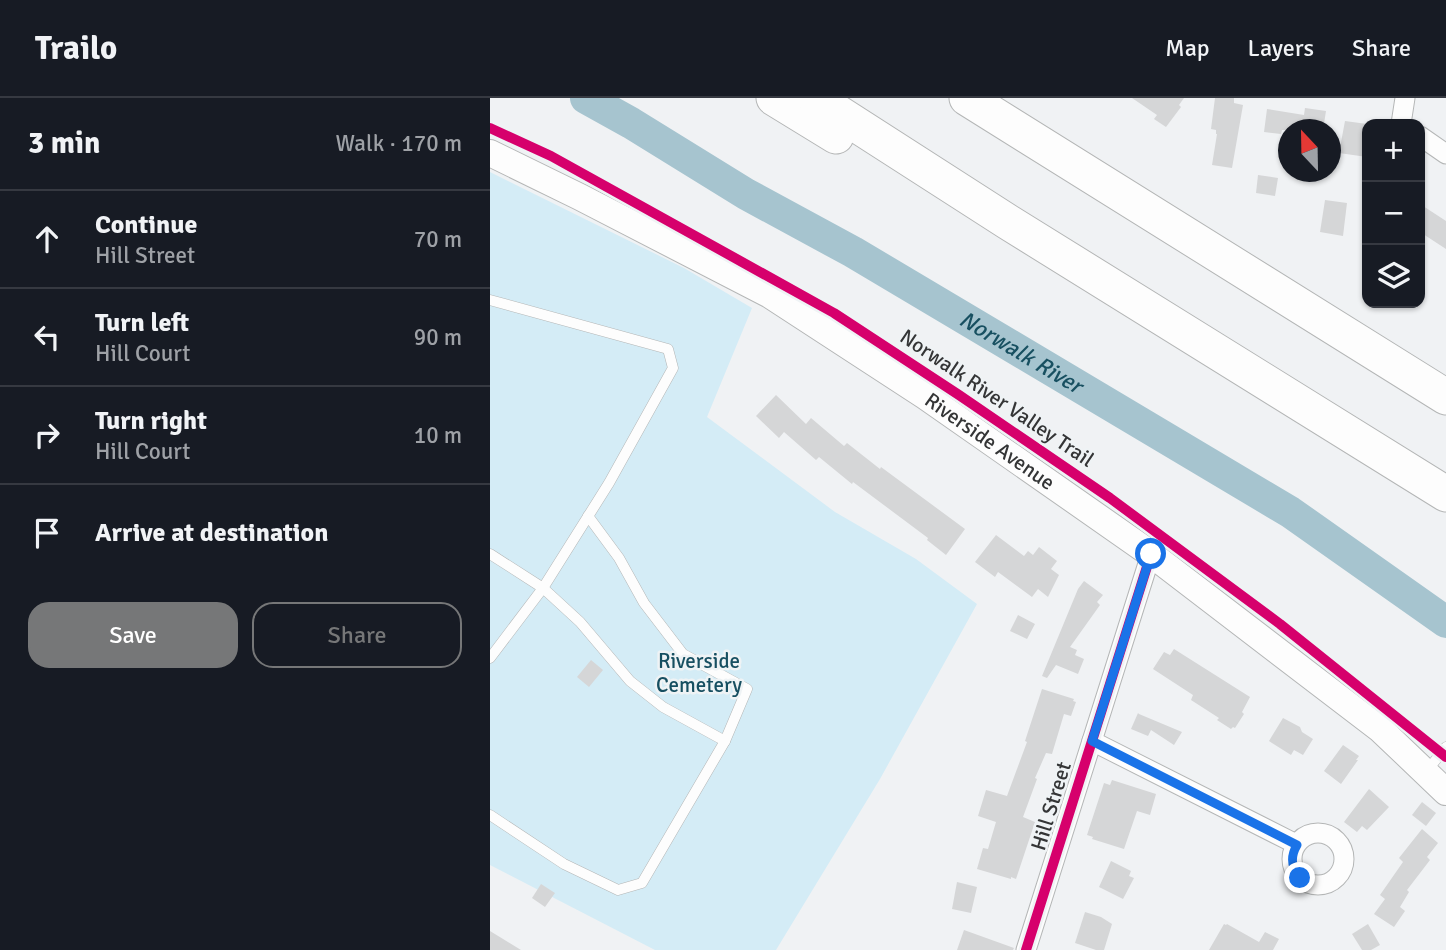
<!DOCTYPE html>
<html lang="en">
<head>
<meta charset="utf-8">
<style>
  body { margin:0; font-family:Signika,sans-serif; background:#242831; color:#f1f3f6 }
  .controls { position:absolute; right:21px; top:21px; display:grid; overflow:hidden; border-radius:14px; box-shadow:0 2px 5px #0004 }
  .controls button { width:63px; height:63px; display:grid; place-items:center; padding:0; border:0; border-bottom:2px solid #363941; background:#171b24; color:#f1f3f6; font:35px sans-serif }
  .compass { position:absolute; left:788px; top:21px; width:63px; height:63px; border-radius:50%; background:#171b24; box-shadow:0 2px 5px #0004; rotate:338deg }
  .stop { position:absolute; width:21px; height:21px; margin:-16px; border:5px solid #1a73e8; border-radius:50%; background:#fff }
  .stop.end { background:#1a73e8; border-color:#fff; box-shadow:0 2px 7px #0008 }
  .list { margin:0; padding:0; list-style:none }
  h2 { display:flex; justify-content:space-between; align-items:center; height:91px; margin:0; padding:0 28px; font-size:30px }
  h2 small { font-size:23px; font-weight:400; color:#9ea1a6 }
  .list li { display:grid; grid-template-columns:46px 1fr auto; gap:21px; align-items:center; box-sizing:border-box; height:98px; padding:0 28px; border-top:2px solid #363941 }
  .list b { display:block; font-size:26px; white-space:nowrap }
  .list p { margin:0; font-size:23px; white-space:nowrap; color:#9ea1a6 }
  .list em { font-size:23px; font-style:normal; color:#9ea1a6 }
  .actions { display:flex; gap:14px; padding:21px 28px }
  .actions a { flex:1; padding:16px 0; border:2px solid #767778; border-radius:21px; text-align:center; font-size:24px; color:#767778 }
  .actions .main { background:#767778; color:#fff }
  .icon { flex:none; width:38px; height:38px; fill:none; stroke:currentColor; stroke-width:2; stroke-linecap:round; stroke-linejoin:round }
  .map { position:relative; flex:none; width:956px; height:852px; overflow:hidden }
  header { display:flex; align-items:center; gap:42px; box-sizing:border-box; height:98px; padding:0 35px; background:#171b24; border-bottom:2px solid #363941 }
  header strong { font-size:33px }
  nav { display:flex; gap:38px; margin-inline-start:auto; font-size:24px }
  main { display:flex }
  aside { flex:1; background:#171b24 }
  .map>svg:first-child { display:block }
</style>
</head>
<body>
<header>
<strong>Trailo</strong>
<nav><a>Map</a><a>Layers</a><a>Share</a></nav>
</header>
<main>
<aside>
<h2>3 min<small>Walk · 170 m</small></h2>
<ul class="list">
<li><svg class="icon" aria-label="ahead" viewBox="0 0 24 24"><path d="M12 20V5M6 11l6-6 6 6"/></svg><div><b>Continue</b><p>Hill Street</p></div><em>70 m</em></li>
<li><svg class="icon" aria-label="left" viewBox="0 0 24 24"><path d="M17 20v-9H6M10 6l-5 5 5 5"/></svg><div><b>Turn left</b><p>Hill Court</p></div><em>90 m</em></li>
<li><svg class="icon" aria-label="right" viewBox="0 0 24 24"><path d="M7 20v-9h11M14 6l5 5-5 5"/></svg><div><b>Turn right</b><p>Hill Court</p></div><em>10 m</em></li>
<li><svg class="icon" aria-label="arrive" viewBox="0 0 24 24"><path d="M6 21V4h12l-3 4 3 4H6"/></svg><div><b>Arrive at destination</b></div></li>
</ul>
<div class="actions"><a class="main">Save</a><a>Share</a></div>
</aside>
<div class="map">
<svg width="956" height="852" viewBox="0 0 956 852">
  <rect width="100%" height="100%" fill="#f0f2f4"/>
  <path fill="#d4ecf6" d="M0 74 194 170 262 210 217 319 345 414 426 461 487 506 390 681 286 852H165L0 767Z"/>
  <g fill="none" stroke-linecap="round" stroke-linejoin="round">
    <path stroke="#a6c4cf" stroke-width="32" id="s1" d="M96 0 141 25 256 96 363 154 800 414 956 524"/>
  </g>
  <g fill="#d5d6d7">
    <path d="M642 0H694L689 7 691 9 676 29 664 21 667 17Z"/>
    <path d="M725 0H744V5L753 7 742 70 722 67 727 36H726V32L721 31Z"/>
    <path d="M815 10 836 13 833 32H792L791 36 774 34 777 11 814 17Z"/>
    <path d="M855 23 877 26V59L849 55Z"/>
    <path d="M768 77 788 80 785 98 766 95Z"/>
    <path d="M835 102 857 105 853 138 830 134Z"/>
    <path d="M930 106 956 123V151L930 134Z"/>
    <path d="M286 297 316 326 321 320 354 348 357 345 390 371 391 369 475 431 456 457 437 442 438 440 363 384 362 386 329 359 326 362 294 334 289 340 266 318Z"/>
    <path d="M506 437 534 458 538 453 543 457 549 449 567 463 561 471 569 477 558 499 548 491 542 499 508 474 505 479 485 464Z"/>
    <path d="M594 483 613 497 607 504 610 507 580 549 587 552 585 557 594 561 588 576 566 567 557 580 552 578 588 491Z"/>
    <path d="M528 517 545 526 537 541 520 533Z"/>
    <path d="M684 551 760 599 752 614 754 616 745 630 743 629 741 631 727 622 729 620 701 602 703 597 663 571 674 554 680 557Z"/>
    <path d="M101 562 113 572 99 589 87 579Z"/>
    <path d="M552 591 584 601 583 603 586 604 581 618 574 616 562 656 556 655 545 680 547 681 533 719 545 724 526 781 521 779V781L487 771 493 750 498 751 506 724 488 718 496 692 517 698 537 644 535 643Z"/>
    <path d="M648 615 649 616 692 634 684 647 661 632 658 638 641 631Z"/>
    <path d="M793 620 810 629 812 634 823 641 813 657 804 652 801 657 779 643Z"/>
    <path d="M853 647 869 658 866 662H868L851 686 834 673Z"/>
    <path d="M622 682 666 696 660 717 647 713 634 751 602 741 603 739 597 737 614 685 620 687Z"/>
    <path d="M879 691 899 709 877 732 872 728 867 734 854 724Z"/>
    <path d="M932 704 946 715 936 728 922 717Z"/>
    <path d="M932 731 948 745 937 759 940 762 917 792 919 794 910 809 915 813 904 829 884 816 895 801 890 797 913 764 909 760Z"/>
    <path d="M621 763 641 773 639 778 644 780 633 801 609 789Z"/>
    <path d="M467 784 487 789 481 815 462 811Z"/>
    <path d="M51 786 65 795 55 809 42 800Z"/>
    <path d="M595 814 611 819 622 826 614 852H606L585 845Z"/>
    <path d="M734 826 736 827 737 826 769 844 775 834 789 841 783 852H719Z"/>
    <path d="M878 826 890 847 881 852H872L862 836Z"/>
    <path d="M474 832 524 850 523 852H467Z"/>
    <path d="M0 833 31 852H0Z"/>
  </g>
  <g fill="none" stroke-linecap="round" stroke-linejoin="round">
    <g stroke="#b4b6b6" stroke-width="11">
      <g id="service">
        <path d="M0 202 178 251 183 270 119 385 53 490 0 456"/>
        <path d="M0 560 53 490 90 524 140 583 173 609 235 643 257 591 193 556 154 505 129 460 98 418"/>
        <path d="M936 674 956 649"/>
        <path d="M0 717 74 766 128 792 152 785 235 643"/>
      </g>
    </g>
    <g stroke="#b4b6b6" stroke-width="21">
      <g id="minor">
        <path d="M911 26 915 0"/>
        <path d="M930 38 956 56"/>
        <path d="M602 643 806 746"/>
        <circle cx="828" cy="761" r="26"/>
        <path d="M536 852 661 456"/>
      </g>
    </g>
    <g stroke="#b4b6b6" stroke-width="28">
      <g id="secondary">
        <path id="s2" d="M0 55 90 99 280 197 435 298 661 456 891 632 956 694"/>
      </g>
    </g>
    <g stroke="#b4b6b6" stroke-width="37">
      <g id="motorway">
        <path d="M284 0 346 38"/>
        <path d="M325 0 518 124 956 396"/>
        <path d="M477 0 956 299"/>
      </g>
    </g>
    <use href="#service" stroke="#fdfdfd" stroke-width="10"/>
    <use href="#minor" stroke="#fdfdfd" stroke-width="19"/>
    <use href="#secondary" stroke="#fdfdfd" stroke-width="26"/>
    <use href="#motorway" stroke="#fdfdfd" stroke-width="35"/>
    <g stroke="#eff3f5" stroke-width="15">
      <g id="cycleway">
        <path d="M0 30 61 58 344 215 469 297 620 400 790 526 956 659"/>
        <path d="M536 852 661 456"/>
      </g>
    </g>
    <use href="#cycleway" stroke="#d6006c" stroke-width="10"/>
  </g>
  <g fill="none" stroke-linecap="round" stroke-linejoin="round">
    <path stroke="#1a73e8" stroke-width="9" d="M661 456 602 643 807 747C800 759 801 769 810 780"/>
  </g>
  <g text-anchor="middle" stroke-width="5" stroke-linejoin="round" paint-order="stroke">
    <g font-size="21" fill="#343536" stroke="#eff3f5">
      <text transform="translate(507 300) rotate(34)" y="7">Norwalk River Valley Trail</text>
      <text dy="7" stroke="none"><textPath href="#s2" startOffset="578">Riverside Avenue</textPath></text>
      <text transform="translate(561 708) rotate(-73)" y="7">Hill Street</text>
    </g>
    <g font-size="21" fill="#174f61" stroke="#eff3f5">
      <text x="209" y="570">Riverside<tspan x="209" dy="24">Cemetery</tspan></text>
    </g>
    <g font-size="23" font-style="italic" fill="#185061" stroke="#eff3f5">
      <text dy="8" stroke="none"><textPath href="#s1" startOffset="504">Norwalk River</textPath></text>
    </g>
  </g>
</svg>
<div class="controls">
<button>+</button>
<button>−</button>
<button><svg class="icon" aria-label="layers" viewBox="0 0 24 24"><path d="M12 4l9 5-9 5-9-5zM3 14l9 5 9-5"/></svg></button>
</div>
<svg class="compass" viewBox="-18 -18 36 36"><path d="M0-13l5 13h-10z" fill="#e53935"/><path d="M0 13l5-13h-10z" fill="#9ea1a6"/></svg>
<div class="stop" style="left:661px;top:456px"></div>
<div class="stop end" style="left:810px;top:780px"></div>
</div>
</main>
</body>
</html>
